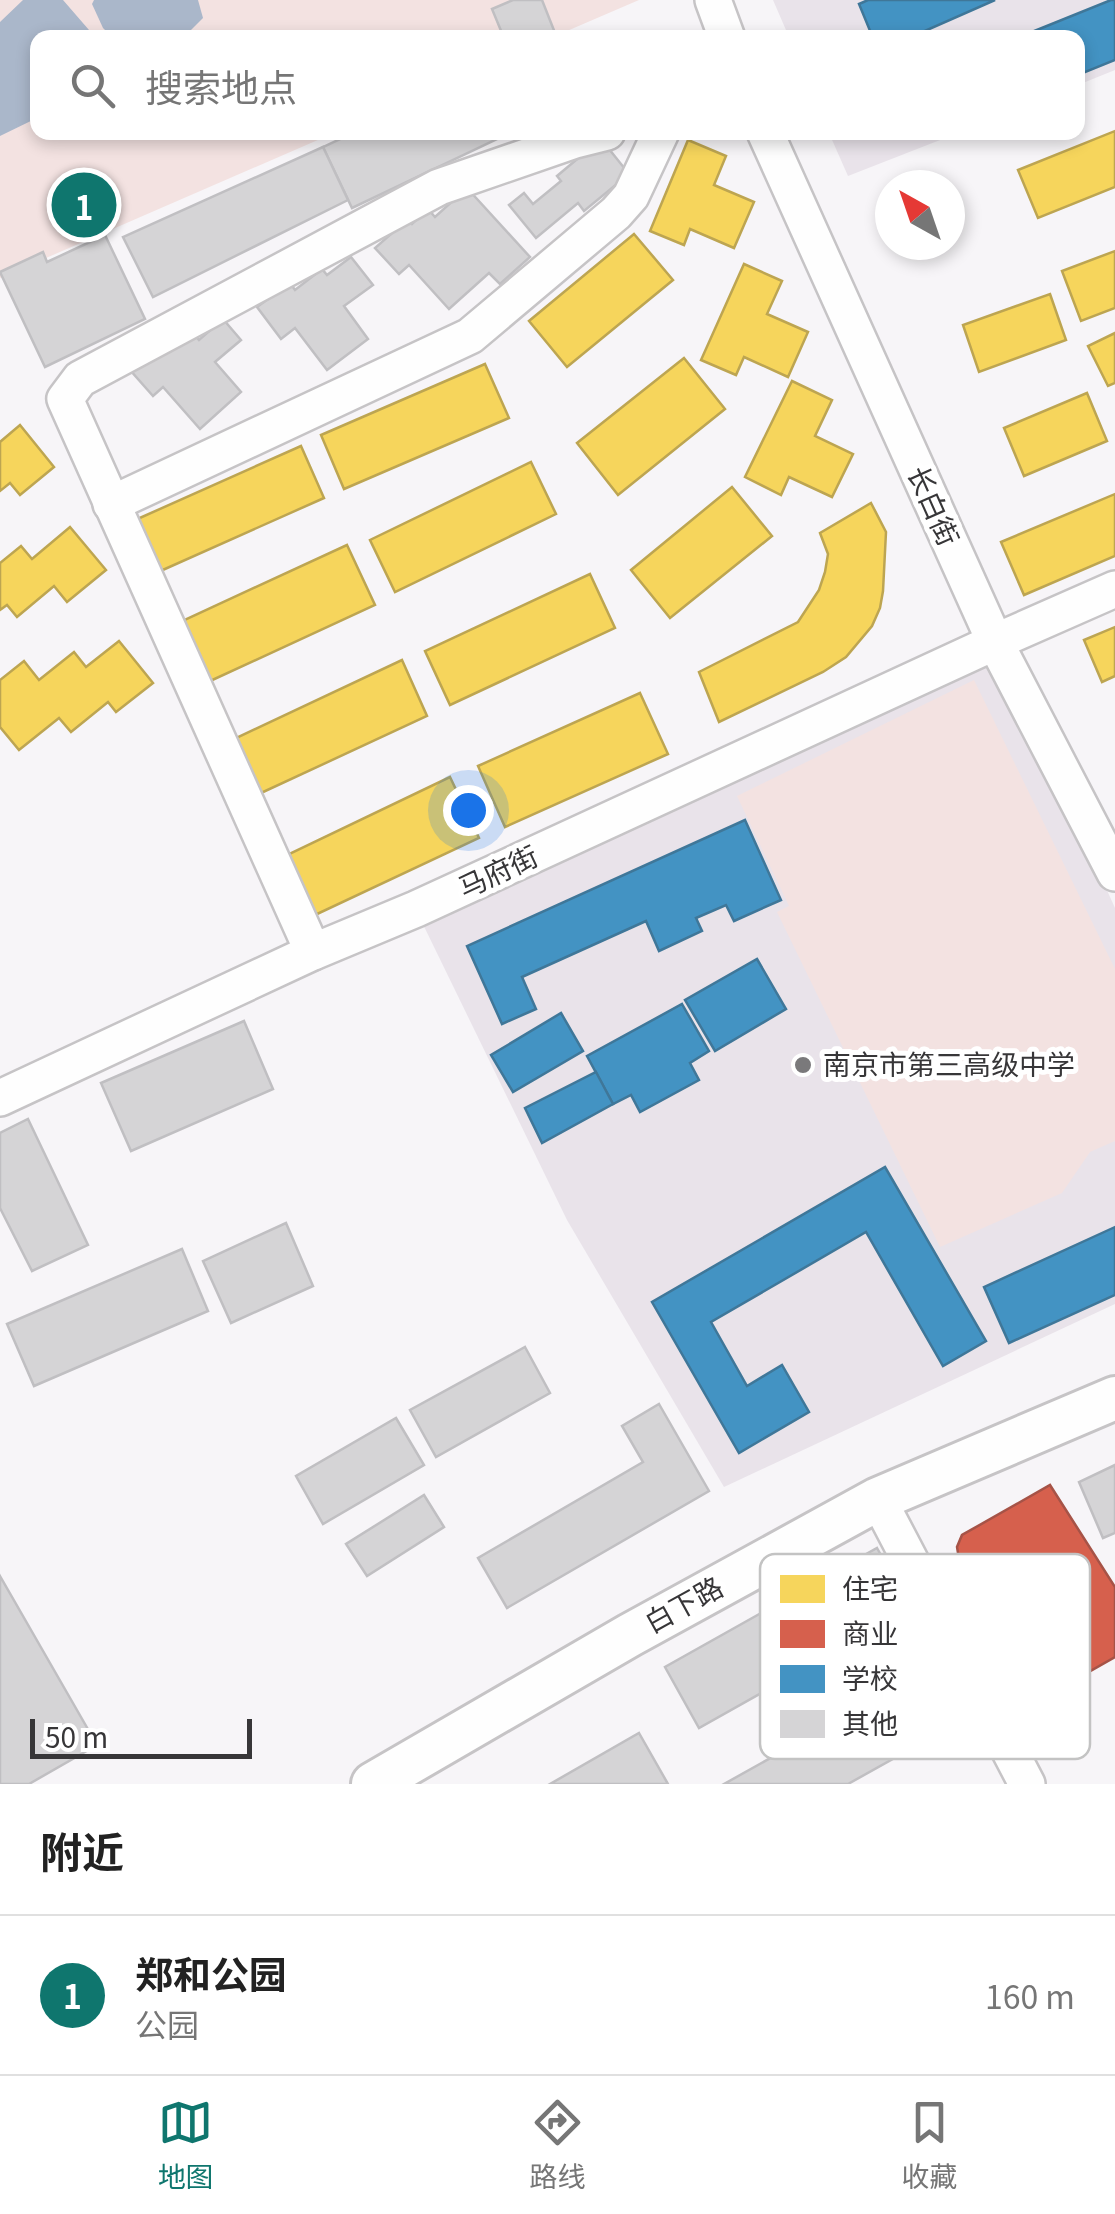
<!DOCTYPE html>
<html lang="zh">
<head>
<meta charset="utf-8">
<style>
  body { margin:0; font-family:Georgia,"Noto Sans SC",serif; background:#f2f2f2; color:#222 }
  .compass { position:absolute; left:875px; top:170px; width:90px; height:90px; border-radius:50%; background:#fff; box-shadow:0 5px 15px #0003; rotate:320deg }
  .scale { position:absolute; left:30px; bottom:25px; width:222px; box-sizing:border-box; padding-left:10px; border:5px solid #373638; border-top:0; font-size:28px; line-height:35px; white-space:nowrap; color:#373638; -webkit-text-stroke:8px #fff; paint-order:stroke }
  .you { position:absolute; left:468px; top:810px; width:35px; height:35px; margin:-25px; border:8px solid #fff; border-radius:50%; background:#1a73e8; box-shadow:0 0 0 15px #1a73e833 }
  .badge { display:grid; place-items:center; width:65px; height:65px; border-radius:50%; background:#0f766e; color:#fff; font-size:32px; font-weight:700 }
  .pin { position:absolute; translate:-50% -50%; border:5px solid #fff; box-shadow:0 2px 10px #0006 }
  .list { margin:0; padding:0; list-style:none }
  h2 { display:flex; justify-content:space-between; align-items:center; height:130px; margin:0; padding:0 40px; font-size:42px }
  h2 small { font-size:32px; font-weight:400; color:#767676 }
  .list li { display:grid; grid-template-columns:65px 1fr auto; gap:30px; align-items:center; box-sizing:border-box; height:160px; padding:0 40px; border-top:2px solid #e0e0e0 }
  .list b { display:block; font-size:38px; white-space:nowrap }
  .list p { margin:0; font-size:32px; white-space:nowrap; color:#767676 }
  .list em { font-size:32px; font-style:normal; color:#767676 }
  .icon { flex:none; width:55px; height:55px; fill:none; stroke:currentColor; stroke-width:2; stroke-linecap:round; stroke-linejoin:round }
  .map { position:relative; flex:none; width:1115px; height:1784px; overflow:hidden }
  .search { position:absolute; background:#fff; box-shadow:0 5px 15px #0003; left:30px; right:30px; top:30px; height:110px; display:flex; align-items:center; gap:25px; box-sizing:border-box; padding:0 35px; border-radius:20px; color:#767676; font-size:38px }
  .sheet { height:290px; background:#fff }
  nav { display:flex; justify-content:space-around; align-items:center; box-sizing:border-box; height:140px; border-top:2px solid #e0e0e0; background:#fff; font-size:28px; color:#767676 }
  nav a { display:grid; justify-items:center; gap:5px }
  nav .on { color:#0f766e }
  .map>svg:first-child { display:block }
</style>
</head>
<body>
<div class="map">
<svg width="1115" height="1784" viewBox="0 0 1115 1784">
  <rect width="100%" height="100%" fill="#f7f5f8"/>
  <g fill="#e9e3ea">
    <path d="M773 0H1115V70L1078 85V38L789 37Z"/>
    <path d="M829 133H958L848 176Z"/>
    <path d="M995 642 1115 908V1304L724 1487 567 1220 416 910Z"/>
  </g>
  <g fill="#f3e2e1">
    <path d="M0 0H639L553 37 38 38V132L334 133 0 278Z"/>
    <path d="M974 680 1115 969V1141L1090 1152 1062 1193 940 1247 777 912 789 906 737 796Z"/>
  </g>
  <g fill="#aab7ca">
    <path d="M23 0H63L89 30 90 37 38 38 37 118 0 136V22Z"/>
    <path d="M94 0H198L203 18 184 37H112L103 28 92 4Z"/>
  </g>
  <g fill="#f6d55c" stroke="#bda551" stroke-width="2.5">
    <path d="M1115 131V187L1038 218 1018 170Z"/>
    <path d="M688 140 726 156 714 185 754 202 734 248 690 229 684 245 650 231Z"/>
    <path d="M634 234 673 280 567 367 529 321Z"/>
    <path d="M1115 251V308L1081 321 1062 271Z"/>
    <path d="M744 264 782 281 767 314 808 332 788 377 744 357 736 375 701 360Z"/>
    <path d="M1050 294 1066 340 979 372 963 325Z"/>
    <path d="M1115 333V383L1108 386 1088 346Z"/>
    <path d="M684 358 725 409 618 495 577 443Z"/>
    <path d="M485 364 509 418 344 489 321 435Z"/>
    <path d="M792 381 832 400 815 436 853 454 832 497 789 477 781 495 745 477Z"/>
    <path d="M1087 393 1107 441 1024 476 1004 428Z"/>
    <path d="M20 425 54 467 20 495 10 483 0 491V442Z"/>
    <path d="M301 446 324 498 156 573 133 521Z"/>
    <path d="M531 462 556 514 395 592 370 540Z"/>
    <path d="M732 487 772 536 670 618 631 570Z"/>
    <path d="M1115 494V556L1024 595 1001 542Z"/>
    <path d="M871 503 886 532 883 591 880 608 872 626 846 657 823 672 719 722 699 672 798 622 819 590 825 572 828 554 820 533Z"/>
    <path d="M70 527 106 570 67 602 54 586 17 617 7 605 0 610V563L21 546 32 559Z"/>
    <path d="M347 545 375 605 208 682 180 622Z"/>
    <path d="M590 574 615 628 450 705 425 651Z"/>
    <path d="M1115 627V676L1102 682 1084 640Z"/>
    <path d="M119 641 153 683 116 712 108 702 71 732 59 718 19 750 0 727V680L24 661 39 680 74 652 86 667Z"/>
    <path d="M402 660 427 716 261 793 236 738Z"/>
    <path d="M640 693 668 754 505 827 478 766Z"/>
    <path d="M450 777 479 838 315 915 287 855Z"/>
  </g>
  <path fill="#d6604d" stroke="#a65347" stroke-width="2.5" d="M1050 1485 1115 1587V1657L1004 1720 932 1574 959 1559 957 1547 962 1535Z"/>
  <g fill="#4393c3" stroke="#3f7799" stroke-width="2.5">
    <path d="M868 0H995L909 38H873L859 4Z"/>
    <path d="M1111 0H1115V60L1078 75V38H1017Z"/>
    <path d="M745 820 781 900 734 921 726 905 696 918 702 931 659 951 646 921 522 977 536 1009 502 1024 467 946Z"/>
    <path d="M757 959 786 1009 715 1051 685 1000Z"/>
    <path d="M682 1004 709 1051 690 1063 699 1080 640 1112 631 1095 613 1104 587 1056Z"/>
    <path d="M561 1013 583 1051 513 1092 491 1055Z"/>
    <path d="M596 1072 613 1104 542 1143 525 1108Z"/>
    <path d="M885 1167 986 1341 943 1366 866 1232 711 1322 747 1386 782 1365 809 1412 739 1453 652 1302Z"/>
    <path d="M1115 1227V1295L1009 1343 984 1287Z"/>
  </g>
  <g fill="#d5d4d6" stroke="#c0bfc2" stroke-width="2.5">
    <path d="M513 0H542L557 38H504L492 9Z"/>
    <path d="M355 132H512L352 208 323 147Z"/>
    <path d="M601 139 629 174 584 211 578 203 536 238 509 205 524 193 533 204 561 181 557 176Z"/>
    <path d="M323 147 348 200 153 297 123 237Z"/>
    <path d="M467 188 530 257 500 284 489 273 449 309 409 265 399 274 375 248 408 219 412 224 428 209 435 217Z"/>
    <path d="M105 235 145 319 45 367 0 272 43 252 47 262Z"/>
    <path d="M351 257 373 285 344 306 368 339 327 370 295 328 281 339 257 307 290 283 295 290 322 269 327 275Z"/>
    <path d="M223 319 241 340 215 362 241 392 200 429 163 387 153 396 130 370 190 330 199 340Z"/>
    <path d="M244 1021 273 1089 131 1151 101 1083Z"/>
    <path d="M28 1119 88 1245 32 1271 0 1208V1133Z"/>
    <path d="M286 1223 313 1286 231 1323 203 1261Z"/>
    <path d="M182 1249 208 1311 34 1386 7 1324Z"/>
    <path d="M525 1347 550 1393 436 1457 410 1410Z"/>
    <path d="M659 1404 709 1491 507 1608 478 1558 643 1462 622 1426Z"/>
    <path d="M396 1418 424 1465 323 1524 296 1476Z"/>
    <path d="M1115 1465V1533L1103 1538 1079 1482Z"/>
    <path d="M424 1495 444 1527 367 1576 346 1544Z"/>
    <path d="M877 1548 911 1609 699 1728 665 1667Z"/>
    <path d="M0 1576 97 1745 29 1784H0Z"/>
    <path d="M939 1664 968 1717 848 1784H724Z"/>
    <path d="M639 1733 668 1784H550Z"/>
  </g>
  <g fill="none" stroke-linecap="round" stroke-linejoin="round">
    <g stroke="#c6c4c6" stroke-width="40">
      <g id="minor">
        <path d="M713 0 727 38"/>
        <path d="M765 132 995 642 1115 873"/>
        <path d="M111 504 470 336 616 213 631 196 661 132"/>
        <path d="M313 952 65 399 80 379 439 187 575 140 607 132"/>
        <path d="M0 1098 313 952 416 909 995 642 1115 589"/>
        <path d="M878 1499 1027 1784"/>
      </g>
    </g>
    <g stroke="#c6c4c6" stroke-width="48">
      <path id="major" d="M373 1784 630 1635 878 1499 1115 1398"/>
    </g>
    <use href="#minor" stroke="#fefefe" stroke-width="35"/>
    <use href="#major" stroke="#fefefe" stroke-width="42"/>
  </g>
  <circle fill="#7a797b" stroke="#fff" stroke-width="4" cx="803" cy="1065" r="10"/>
  <g text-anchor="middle" stroke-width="10" stroke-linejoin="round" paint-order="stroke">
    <g font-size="28" fill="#373638" stroke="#fff">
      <text transform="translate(933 506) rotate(66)" y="10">长白街</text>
      <text transform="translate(498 872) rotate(-25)" y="10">马府街</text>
      <text transform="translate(684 1605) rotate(-29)" y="10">白下路</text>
    </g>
    <g font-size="28" fill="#373638" stroke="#fff" text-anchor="start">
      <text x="823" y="1075">南京市第三高级中学</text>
    </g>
  </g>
  <rect x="760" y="1554" width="330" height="205" rx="15" fill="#fff" stroke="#c3c3c3" stroke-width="2.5"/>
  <rect x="780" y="1575" width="45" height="28" fill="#f6d55c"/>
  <rect x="780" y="1620" width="45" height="28" fill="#d6604d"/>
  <rect x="780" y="1665" width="45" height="28" fill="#4393c3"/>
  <rect x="780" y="1710" width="45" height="28" fill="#d5d4d6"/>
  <g font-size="28" fill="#373638">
    <text x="842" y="1599">住宅</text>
    <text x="842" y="1644">商业</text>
    <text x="842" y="1689">学校</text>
    <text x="842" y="1734">其他</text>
  </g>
</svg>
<svg class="compass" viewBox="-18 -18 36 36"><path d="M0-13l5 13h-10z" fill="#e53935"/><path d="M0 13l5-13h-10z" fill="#767676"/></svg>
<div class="scale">50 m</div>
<div class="you"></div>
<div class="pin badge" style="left:84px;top:205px">1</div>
<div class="search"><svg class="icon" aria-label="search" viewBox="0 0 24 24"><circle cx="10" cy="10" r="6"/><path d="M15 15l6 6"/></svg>搜索地点</div>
</div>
<section class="sheet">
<h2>附近<small></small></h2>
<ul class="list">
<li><span class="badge">1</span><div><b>郑和公园</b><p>公园</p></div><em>160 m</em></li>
</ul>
</section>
<nav>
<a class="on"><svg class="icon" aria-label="map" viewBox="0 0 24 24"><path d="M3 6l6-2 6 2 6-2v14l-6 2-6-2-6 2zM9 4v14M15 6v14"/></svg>地图</a>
<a><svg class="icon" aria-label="directions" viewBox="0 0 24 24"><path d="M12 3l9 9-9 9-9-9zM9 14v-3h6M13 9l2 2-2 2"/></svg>路线</a>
<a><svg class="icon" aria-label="saved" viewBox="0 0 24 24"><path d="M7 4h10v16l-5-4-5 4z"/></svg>收藏</a>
</nav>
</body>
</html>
